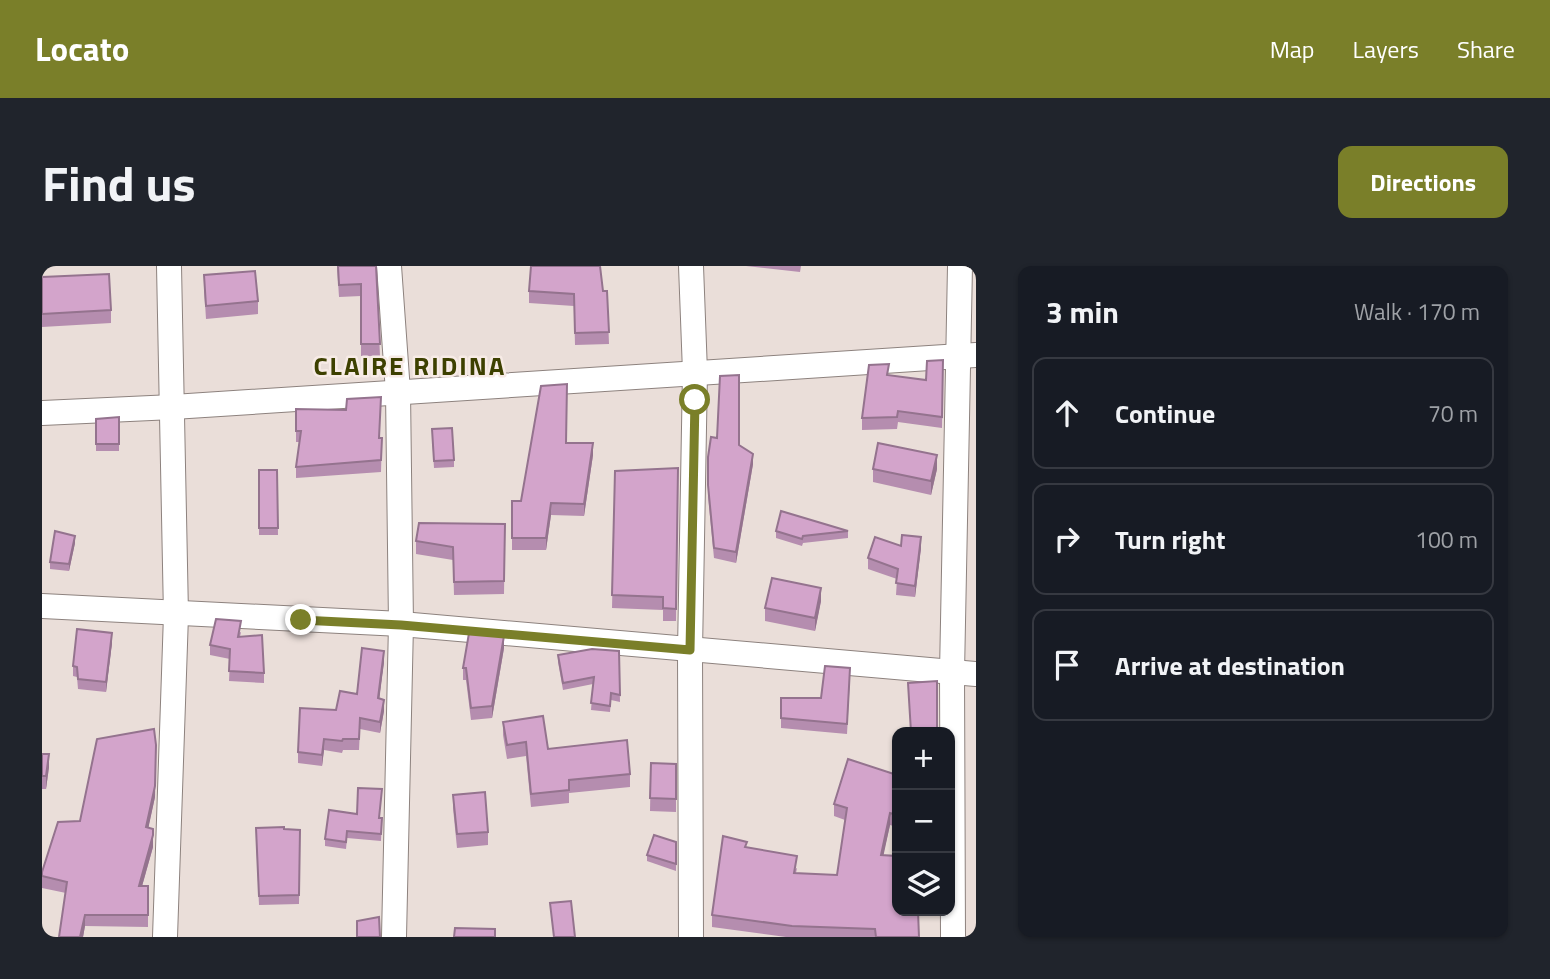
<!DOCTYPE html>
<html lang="en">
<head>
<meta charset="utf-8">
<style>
  body { margin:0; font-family:"Titillium Web",sans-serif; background:#20242c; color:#f1f3f6 }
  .controls { position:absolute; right:21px; bottom:21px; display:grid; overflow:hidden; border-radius:14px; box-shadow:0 2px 5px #0004 }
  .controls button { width:63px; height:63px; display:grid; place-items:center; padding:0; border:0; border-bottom:2px solid #363941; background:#171b24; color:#f1f3f6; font:35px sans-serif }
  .stop { position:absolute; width:21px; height:21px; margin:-16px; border:5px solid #7a7f29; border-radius:50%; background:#fff }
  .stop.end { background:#7a7f29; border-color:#fff; box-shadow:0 2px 7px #0008 }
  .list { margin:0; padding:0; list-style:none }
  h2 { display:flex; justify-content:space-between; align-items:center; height:91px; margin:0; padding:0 28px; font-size:30px }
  h2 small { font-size:23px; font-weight:400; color:#9ea1a6 }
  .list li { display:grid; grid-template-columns:46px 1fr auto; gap:21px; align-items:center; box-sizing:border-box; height:112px; margin:0 14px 14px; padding:0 14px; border:2px solid #363941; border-radius:14px }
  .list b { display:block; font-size:26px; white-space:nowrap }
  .list em { font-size:23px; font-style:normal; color:#9ea1a6 }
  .icon { flex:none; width:38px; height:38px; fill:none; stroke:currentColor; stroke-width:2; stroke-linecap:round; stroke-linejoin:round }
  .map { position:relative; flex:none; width:934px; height:671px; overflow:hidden; border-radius:14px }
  header { display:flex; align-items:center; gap:42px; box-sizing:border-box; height:98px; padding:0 35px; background:#7a7f29; color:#fff }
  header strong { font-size:33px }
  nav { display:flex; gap:38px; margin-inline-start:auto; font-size:24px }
  .intro { display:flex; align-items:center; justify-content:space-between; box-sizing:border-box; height:168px; padding:0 42px }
  h1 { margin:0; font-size:49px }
  .button { padding:18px 32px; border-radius:14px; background:#7a7f29; color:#fff; font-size:24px; font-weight:700 }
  main { display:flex; gap:42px; padding:0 42px }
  aside { flex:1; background:#171b24; border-radius:14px; box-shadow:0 2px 5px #0004 }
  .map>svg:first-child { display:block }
</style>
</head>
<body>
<header>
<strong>Locato</strong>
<nav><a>Map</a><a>Layers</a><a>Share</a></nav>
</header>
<div class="intro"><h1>Find us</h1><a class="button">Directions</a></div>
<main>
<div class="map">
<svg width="934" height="671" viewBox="0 0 934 671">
  <rect width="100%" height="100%" fill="#eaded9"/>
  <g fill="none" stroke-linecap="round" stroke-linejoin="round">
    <g stroke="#8d827e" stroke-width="26">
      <g id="minor">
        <path d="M347 0 356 126 359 358 352 671"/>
        <path d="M649 0 653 106 648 385 649 671"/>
        <path d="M0 147 131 141 934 89"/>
        <path d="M0 340 359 358 934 408"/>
        <path d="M123 671 134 349 127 0"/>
        <path d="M911 671 910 407 918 0"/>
      </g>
    </g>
    <use href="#minor" stroke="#fff" stroke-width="24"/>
  </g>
  <g fill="#b58daf">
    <path d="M295 0H334L338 90H319V30L297 31Z"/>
    <path d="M704 0H759L758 6Z"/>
    <path d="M162 9 216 35V48L164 53 162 22Z"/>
    <path d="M0 11 69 44V57L0 61Z"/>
    <path d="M487 25H565L567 78 533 79 532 40 487 37Z"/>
    <path d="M901 94 900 162 856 156 855 163 820 164V152L847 109 884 114Z"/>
    <path d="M254 143 340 172 339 206 254 212V201L258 176H254Z"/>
    <path d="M77 151V185H54V153Z"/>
    <path d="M390 170 412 194V201L392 202Z"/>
    <path d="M524 177 551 189 542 250 509 249 504 284H470V235H479Z"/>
    <path d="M697 179 711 198 694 297 672 292 666 230V191Z"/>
    <path d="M636 202 634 355H621V344L570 342 573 205Z"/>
    <path d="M831 203H895L889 229 831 216Z"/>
    <path d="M217 204H235L236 269H217Z"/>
    <path d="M463 258 462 328 412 329 411 294 374 288V275Z"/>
    <path d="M734 265H806V272L761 277 760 280 734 272Z"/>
    <path d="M33 277 27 305 8 303V296Z"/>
    <path d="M859 280 879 282 873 331 854 329 855 313 826 303V292Z"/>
    <path d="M779 335 773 365 723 355V342Z"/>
    <path d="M199 366 198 371 222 407V417L187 415 188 393 168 389V379Z"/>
    <path d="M70 377 64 426 36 423 35 411 31 410V400Z"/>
    <path d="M462 382 450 452 429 454 424 414H421V402Z"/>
    <path d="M577 385 578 436 569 434 568 446 549 444 551 418 521 424 516 396V389Z"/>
    <path d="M342 396 337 433 342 445 338 467 318 463 317 484H301L300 487 282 484 280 500 256 497V486L294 444 315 428Z"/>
    <path d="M808 412 805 468 739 462V432H779Z"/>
    <path d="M461 456 506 483 588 508V521L527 527V537L489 541 484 490 465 493 461 469Z"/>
    <path d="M0 488 7 501 4 523H0Z"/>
    <path d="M609 497 634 498V546L608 545Z"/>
    <path d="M855 509V561L848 559 841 589 877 671H744L670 661V649L755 602 754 607 795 609 803 554 792 550V538Z"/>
    <path d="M411 529 446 566V579L415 582 411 542Z"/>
    <path d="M113 531 106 562 111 563V581L100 620H106V661L43 660 41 671H17L24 627 0 622V606L38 555Z"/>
    <path d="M338 552H340L339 575 305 572 304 583 283 580V573Z"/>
    <path d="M242 563 258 564 257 638 217 639 214 572Z"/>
    <path d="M634 576V605L605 595V589Z"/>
  </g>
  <g fill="#94738e">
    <path d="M551 177V189L542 250V238Z"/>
    <path d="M711 188V198L694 297V286Z"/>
    <path d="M895 189V203L889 229V215Z"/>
    <path d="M509 237V249L504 284V272Z"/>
    <path d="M33 270V277L27 305V298Z"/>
    <path d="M879 271V282L873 331V320Z"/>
    <path d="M779 322V335L773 365V352Z"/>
    <path d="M70 367V377L64 426V416Z"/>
    <path d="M462 370V382L450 452V440Z"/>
    <path d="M342 385V396L336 443V432Z"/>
    <path d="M342 434V445L338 467V456Z"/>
    <path d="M282 473V484L280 500V489Z"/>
    <path d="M114 479 113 531 104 573V561Z"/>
    <path d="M7 488V501L4 523V510Z"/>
    <path d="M848 547V559L839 601V589Z"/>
    <path d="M111 569V581L97 631V620Z"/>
    <path d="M43 649V660L41 671H38Z"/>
  </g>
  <g fill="#d3a4cb" stroke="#94738e" stroke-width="2">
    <path d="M296 0H334L338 78H319V18L297 19Z"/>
    <path d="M489 0H558L561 25H565L567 66 533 67 532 28 487 25Z"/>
    <path d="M213 5 216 35 164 40 162 9Z"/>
    <path d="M67 8 69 44 0 48V11Z"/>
    <path d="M901 94 900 151 856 145 855 151 820 152 827 99 847 98 845 109 884 114 885 95Z"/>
    <path d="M697 109V179L711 188 694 286 672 282 666 219V191L669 171 675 172 678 110Z"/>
    <path d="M525 118 524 177H551L542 238 509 237 504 272H470V235H479L499 120Z"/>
    <path d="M339 131 337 172H340L339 194 254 201 259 165H254V143L304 144 305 133Z"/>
    <path d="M77 151V178H54V153Z"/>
    <path d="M410 162 412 194 392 195 390 163Z"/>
    <path d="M836 177 895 189 889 215 831 203Z"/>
    <path d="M636 202 634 343 621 342V331L570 329 573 205Z"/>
    <path d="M217 204H235L236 262H217Z"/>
    <path d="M739 245 806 265 761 270 760 273 734 265Z"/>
    <path d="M377 257 463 258 462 315 412 316 411 281 374 275Z"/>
    <path d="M13 265 33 270 27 298 8 296Z"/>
    <path d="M860 269 879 271 873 320 854 317 856 303 826 292 833 271 859 280Z"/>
    <path d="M730 312 779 322 773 352 723 342Z"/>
    <path d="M174 353 199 355 196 371 220 369 222 407 187 405 188 383 168 379Z"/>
    <path d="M35 363 70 367 64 416 36 413 35 401 31 400Z"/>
    <path d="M427 367 462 370 450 440 429 442 424 402H421Z"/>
    <path d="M320 382 342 385 336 432 342 434 338 456 318 452 317 473H301L300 475 282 473 280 489 256 486 258 442 294 444 298 425 315 428Z"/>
    <path d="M550 383 577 385 578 429 569 427 568 440 549 437 552 411 521 417 516 389Z"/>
    <path d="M783 400 808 402 805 458 739 452V432H779Z"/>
    <path d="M895 415V466H869L866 417Z"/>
    <path d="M501 450 506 483 585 474 588 508 527 514V524L489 528 484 476 465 479 461 456Z"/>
    <path d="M112 463 114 479 113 520 104 561 111 563V569L97 620H106V649H43L38 671H17L25 616 0 610V606L16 556 38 555 55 473Z"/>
    <path d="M0 488H7L4 510H0Z"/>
    <path d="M806 493 855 509V549L848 547 839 589 855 590V645H876L877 671H834L833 663 750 660 670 649 681 570 705 576 703 581 755 590 752 607 795 609 805 542 792 538Z"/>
    <path d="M609 497 634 498V533L608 532Z"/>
    <path d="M316 522 340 523 337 552H340L339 568 305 565 304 576 283 573 287 544 315 548Z"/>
    <path d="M443 526 446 566 415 568 411 529Z"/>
    <path d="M242 561V563L258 564 257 629 217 630 214 562Z"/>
    <path d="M612 569 634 576V598L605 589Z"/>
    <path d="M529 635 533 671H512L508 637Z"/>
    <path d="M337 651 338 671H315V655Z"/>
    <path d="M413 662 453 663V671H412Z"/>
  </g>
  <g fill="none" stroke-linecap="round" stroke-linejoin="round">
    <path stroke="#7a7f29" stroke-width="9" d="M259 354 359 359 648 384 653 134"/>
  </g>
  <g text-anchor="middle" stroke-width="5" stroke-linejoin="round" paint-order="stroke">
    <g font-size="26" font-weight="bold" letter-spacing="2" fill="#3d4000" stroke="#f7ebe6">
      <text x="368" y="109">CLAIRE RIDINA</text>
    </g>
  </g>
</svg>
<div class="controls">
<button>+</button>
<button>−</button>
<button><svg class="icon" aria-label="layers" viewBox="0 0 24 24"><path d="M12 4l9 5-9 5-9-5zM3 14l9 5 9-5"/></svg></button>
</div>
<div class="stop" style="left:653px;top:134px"></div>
<div class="stop end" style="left:259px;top:354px"></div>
</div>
<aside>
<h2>3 min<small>Walk · 170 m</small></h2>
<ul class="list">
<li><svg class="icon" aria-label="ahead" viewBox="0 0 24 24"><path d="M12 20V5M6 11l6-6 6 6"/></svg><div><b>Continue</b></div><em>70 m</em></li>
<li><svg class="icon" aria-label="right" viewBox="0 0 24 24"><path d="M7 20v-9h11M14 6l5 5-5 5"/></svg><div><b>Turn right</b></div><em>100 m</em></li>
<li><svg class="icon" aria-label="arrive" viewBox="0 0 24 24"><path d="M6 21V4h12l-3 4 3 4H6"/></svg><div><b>Arrive at destination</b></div></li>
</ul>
</aside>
</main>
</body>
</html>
